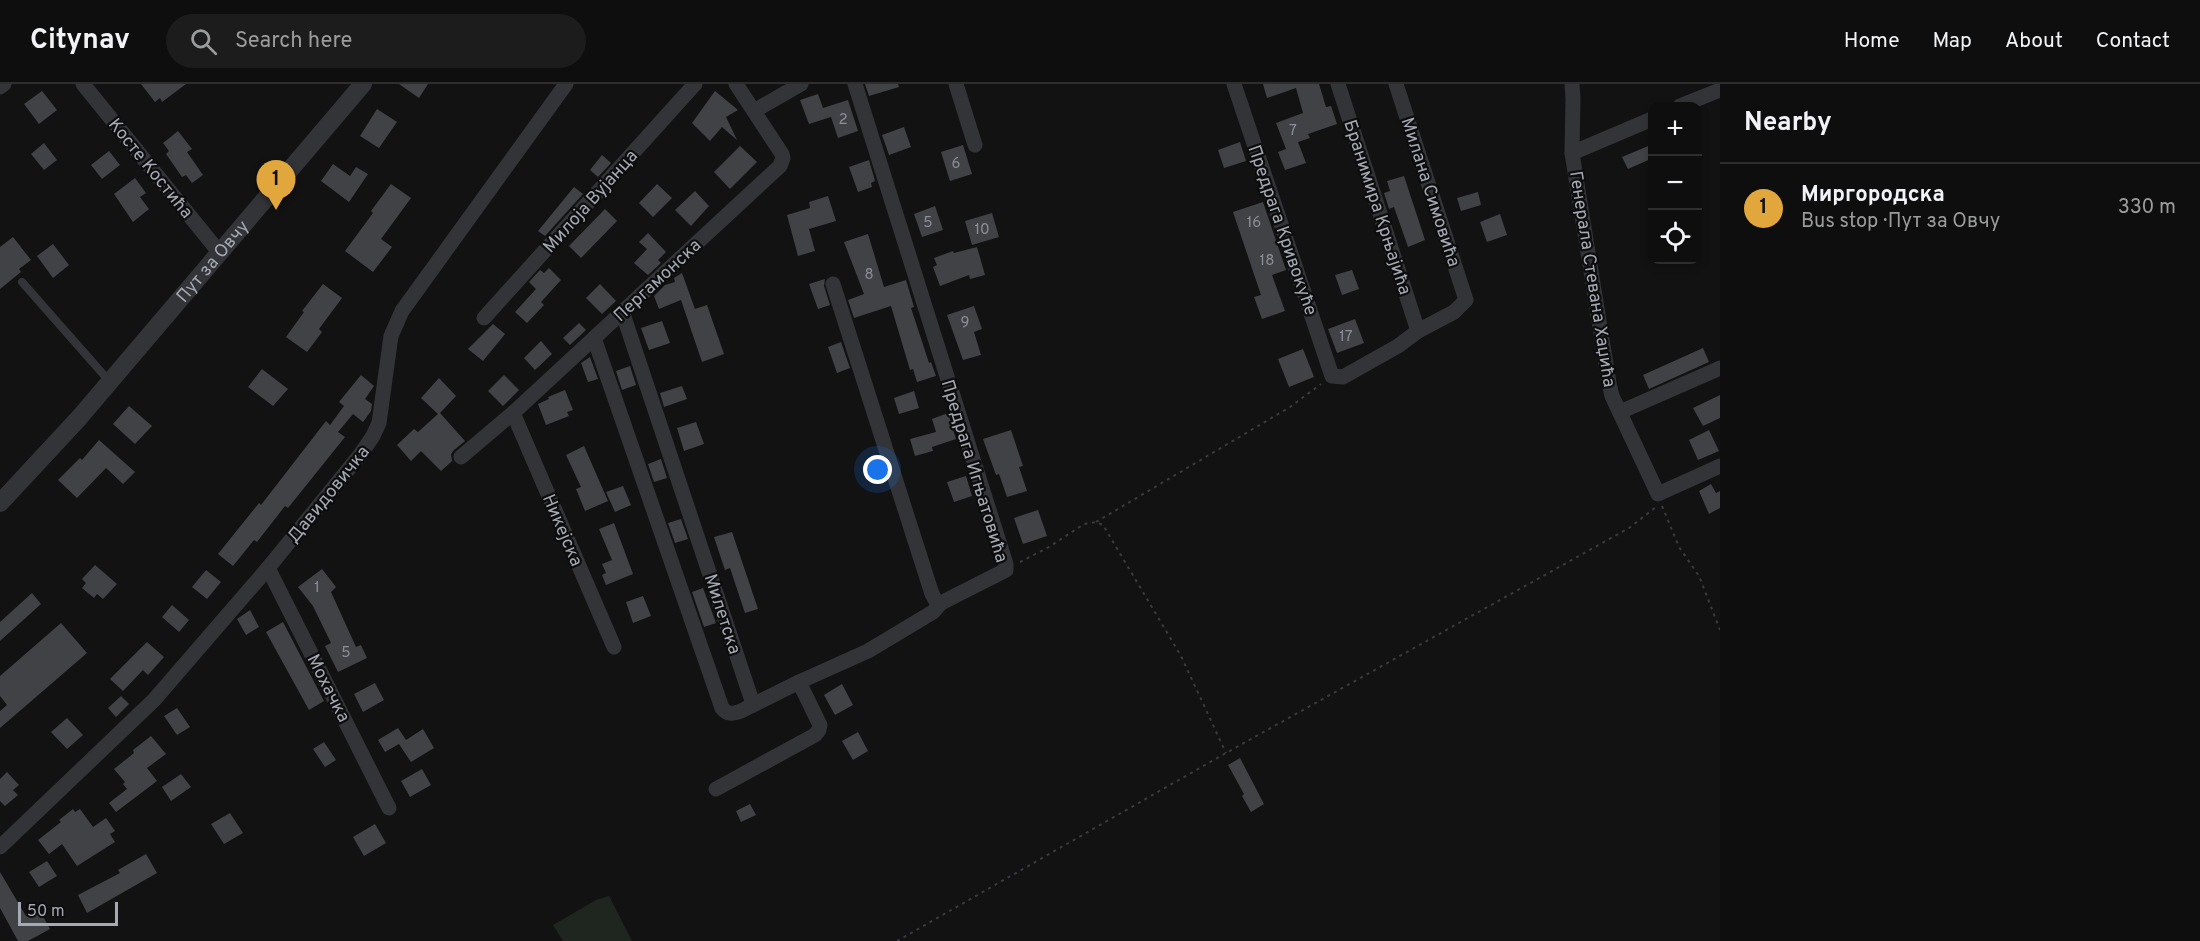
<!DOCTYPE html>
<html lang="en">
<head>
<meta charset="utf-8">
<style>
  body { margin:0; font-family:Overpass,sans-serif; background:#1c1c1c; color:#f1f3f6 }
  .controls { position:absolute; right:18px; top:18px; display:grid; overflow:hidden; border-radius:12px; box-shadow:0 3px 9px #0003 }
  .controls button { width:54px; height:54px; display:grid; place-items:center; padding:0; border:0; border-bottom:2px solid #2e2e2e; background:#0e0e0e; color:#f1f3f6; font:30px sans-serif }
  .scale { position:absolute; left:18px; bottom:15px; width:100px; box-sizing:border-box; padding-left:6px; border:3px solid #a5a9b3; border-top:0; font-size:16px; line-height:21px; white-space:nowrap; color:#a5a9b3; -webkit-text-stroke:4px #0d0d0e; paint-order:stroke }
  .you { position:absolute; left:878px; top:386px; width:21px; height:21px; margin:-15px; border:4px solid #fff; border-radius:50%; background:#1a73e8; box-shadow:0 0 0 9px #1a73e833 }
  .badge { display:grid; place-items:center; width:39px; height:39px; border-radius:50%; background:#e2a73c; color:#111; font-size:20px; font-weight:700 }
  .pin { position:absolute; translate:-50% -50px; filter:drop-shadow(0 2px 3px #0008) }
  .pin::after { content:''; position:absolute; top:32px; width:21px; height:18px; background:inherit; clip-path:polygon(0 0,100% 0,50% 100%) }
  .list { margin:0; padding:0; list-style:none }
  h2 { display:flex; justify-content:space-between; align-items:center; height:78px; margin:0; padding:0 24px; font-size:26px }
  h2 small { font-size:20px; font-weight:400; color:#9b9c9e }
  .list li { display:grid; grid-template-columns:39px 1fr auto; gap:18px; align-items:center; box-sizing:border-box; height:90px; padding:0 24px; border-top:2px solid #2e2e2e }
  .list b { display:block; font-size:22px; white-space:nowrap }
  .list p { margin:0; font-size:20px; white-space:nowrap; color:#9b9c9e }
  .list em { font-size:20px; font-style:normal; color:#9b9c9e }
  .icon { flex:none; width:33px; height:33px; fill:none; stroke:currentColor; stroke-width:2; stroke-linecap:round; stroke-linejoin:round }
  .map { position:relative; flex:none; width:1720px; height:857px; overflow:hidden }
  header { display:flex; align-items:center; gap:36px; box-sizing:border-box; height:84px; padding:0 30px; background:#0e0e0e; border-bottom:2px solid #2e2e2e }
  header strong { font-size:28px }
  nav { display:flex; gap:33px; margin-inline-start:auto; font-size:21px }
  .search { width:420px; height:54px; background:#1c1c1c; display:flex; align-items:center; gap:15px; box-sizing:border-box; padding:0 21px; border-radius:33px; color:#9b9c9e; font-size:22px }
  main { display:flex }
  aside { flex:1; background:#0e0e0e }
  .map>svg:first-child { display:block }
</style>
</head>
<body>
<header>
<strong>Citynav</strong>
<div class="search"><svg class="icon" aria-label="search" viewBox="0 0 24 24"><circle cx="10" cy="10" r="6"/><path d="M15 15l6 6"/></svg>Search here</div>
<nav><a>Home</a><a>Map</a><a>About</a><a>Contact</a></nav>
</header>
<main>
<div class="map">
<svg width="1720" height="857" viewBox="0 0 1720 857">
  <rect width="100%" height="100%" fill="#121213"/>
  <path fill="#1f261f" d="M609 812 632 857H563L553 841 596 816Z"/>
  <g fill="#414246">
    <path d="M141 0H186L162 18 160 14 155 18Z"/>
    <path d="M399 0H428L419 14Z"/>
    <path d="M865 0H898L899 3 869 12Z"/>
    <path d="M1263 0H1319L1326 23 1331 22 1337 40 1308 50 1310 54 1298 58 1306 79 1285 86 1278 68 1286 65 1276 39 1303 29 1296 4 1267 14Z"/>
    <path d="M42 7 57 26 39 40 24 20Z"/>
    <path d="M715 7 738 26 726 33 737 56 722 43 710 57 692 39Z"/>
    <path d="M818 10 823 24 848 16 858 47 838 54 831 33 809 40 800 16Z"/>
    <path d="M377 25 397 38 379 64 360 52Z"/>
    <path d="M904 43 911 63 889 71 882 51Z"/>
    <path d="M178 47 192 65 187 68 203 91 192 99 186 91 182 93 166 70 169 67 163 59Z"/>
    <path d="M1240 58 1246 77 1224 84 1218 66Z"/>
    <path d="M44 59 57 76 44 86 31 70Z"/>
    <path d="M1653 60V74L1628 85 1622 73Z"/>
    <path d="M963 61 972 90 950 97 941 68Z"/>
    <path d="M740 62 757 78 730 105 714 88Z"/>
    <path d="M109 67 120 81 102 95 91 81Z"/>
    <path d="M602 71 611 79 598 93 590 86Z"/>
    <path d="M869 76 875 97 871 99 872 103 858 108 849 83Z"/>
    <path d="M333 80 350 92 356 83 368 90 349 118 321 97Z"/>
    <path d="M1404 92 1425 156 1408 163 1394 123 1389 125 1384 109 1390 107 1387 97Z"/>
    <path d="M135 94 146 109 140 113 149 125 133 138 114 110Z"/>
    <path d="M391 100 411 114 381 155 392 163 373 188 345 167 373 129 371 127Z"/>
    <path d="M657 100 672 114 653 133 639 119Z"/>
    <path d="M574 103 583 110 545 152 538 147Z"/>
    <path d="M695 107 709 122 691 142 675 126Z"/>
    <path d="M1478 108 1481 121 1461 127 1457 114Z"/>
    <path d="M828 112 836 137 809 145 815 167 798 172 787 131 810 124 809 118Z"/>
    <path d="M1263 118 1286 186 1272 191 1285 227 1262 235 1254 213 1261 211 1233 128Z"/>
    <path d="M935 122 943 146 922 153 914 130Z"/>
    <path d="M605 125 617 137 581 174 569 162Z"/>
    <path d="M992 129 999 153 972 161 965 137Z"/>
    <path d="M1500 130 1507 151 1487 158 1480 138Z"/>
    <path d="M648 149 666 168 658 176 661 179 648 191 634 179 647 165 639 158Z"/>
    <path d="M868 150 884 203 906 196 914 223 911 224 929 279 931 278 936 292 917 298 913 285 910 286 891 222 854 234 848 216 864 210 844 158Z"/>
    <path d="M13 153 31 176 19 185 21 188 0 205V163Z"/>
    <path d="M53 160 69 181 53 194 37 172Z"/>
    <path d="M977 163 985 191 970 195 969 191 940 202 933 183 937 181 934 174 953 167 954 169Z"/>
    <path d="M549 184 561 196 541 218 544 221 527 239 515 228 536 205 529 198 540 186 544 189Z"/>
    <path d="M1352 186 1359 205 1342 211 1335 191Z"/>
    <path d="M682 189 695 225 707 221 724 270 702 278 681 216 659 225 654 212 665 201 675 198 674 194Z"/>
    <path d="M825 195 824 202 830 221 818 225 809 200Z"/>
    <path d="M323 200 342 214 319 245 322 248 307 268 286 253 304 228 302 227Z"/>
    <path d="M600 200 616 217 602 230 586 214Z"/>
    <path d="M974 222 982 245 974 248 981 271 963 276 947 231Z"/>
    <path d="M1355 235 1364 259 1337 269 1328 245Z"/>
    <path d="M662 237 670 259 649 266 641 244Z"/>
    <path d="M579 239 586 246 570 261 563 254Z"/>
    <path d="M493 240 505 250 483 277 468 265Z"/>
    <path d="M541 257 552 270 535 286 524 274Z"/>
    <path d="M841 258 850 284 837 289 828 263Z"/>
    <path d="M1703 264 1709 278 1649 305 1643 291Z"/>
    <path d="M1303 265 1314 293 1289 303 1278 275Z"/>
    <path d="M590 273 598 295 588 298 581 279Z"/>
    <path d="M630 282 636 301 622 306 616 287Z"/>
    <path d="M262 285 288 305 273 322 248 303Z"/>
    <path d="M361 291 374 302 365 315 372 320 371 327 363 338 353 330 338 348 345 353 288 424 285 422 257 458 254 456 233 482 218 470 259 419 261 421 326 337 330 341 344 322 339 318Z"/>
    <path d="M504 291 519 306 503 322 488 307Z"/>
    <path d="M439 294 456 312 440 329 465 357 454 366 451 370 452 377 441 387 421 367 411 377 397 361 414 345 418 348 438 330 421 314Z"/>
    <path d="M682 302 687 315 664 323 660 309Z"/>
    <path d="M565 306 573 326 567 328 569 332 546 341 538 320 549 315 548 313Z"/>
    <path d="M914 307 919 324 899 330 894 314Z"/>
    <path d="M1720 311V334L1703 342 1693 324Z"/>
    <path d="M129 322 152 342 135 360 113 340Z"/>
    <path d="M948 329 956 355 932 363 933 367 915 372 910 355 936 348 932 335Z"/>
    <path d="M696 338 704 360 684 367 677 344Z"/>
    <path d="M1011 346 1023 382 1019 383 1027 407 1007 413 999 390 996 391 983 355Z"/>
    <path d="M1709 346 1719 367 1698 376 1689 356Z"/>
    <path d="M99 356 135 388 123 400 106 384 77 414 58 396 80 374 82 376Z"/>
    <path d="M584 362 608 417 585 427 576 405 581 403 566 371Z"/>
    <path d="M661 375 667 394 654 398 648 380Z"/>
    <path d="M966 392 972 412 954 418 947 398Z"/>
    <path d="M1711 400 1716 409 1720 407V424L1709 430 1699 407Z"/>
    <path d="M623 402 631 421 615 428 606 408Z"/>
    <path d="M1038 426 1047 452 1023 460 1014 434Z"/>
    <path d="M681 435 688 455 675 459 668 439Z"/>
    <path d="M614 439 633 490 606 501 602 491 606 489 602 480 612 476 599 445Z"/>
    <path d="M732 448 758 525 745 529 730 484 725 486 714 453Z"/>
    <path d="M95 481 117 500 103 515 97 510 94 514 82 504 86 499 82 495Z"/>
    <path d="M322 485 336 503 331 508 356 563 361 561 367 574 338 588 325 562 331 559 313 522 298 503Z"/>
    <path d="M206 486 221 498 207 515 192 503Z"/>
    <path d="M703 504 716 539 704 543 692 508Z"/>
    <path d="M32 509 41 520 0 557V538Z"/>
    <path d="M643 512 651 532 633 539 626 518Z"/>
    <path d="M172 521 189 536 179 548 162 533Z"/>
    <path d="M250 526 259 543 246 551 237 535Z"/>
    <path d="M283 538 324 617 309 626 266 548Z"/>
    <path d="M61 539 87 569 0 644V627L7 621 0 612V592Z"/>
    <path d="M147 558 164 573 148 591 143 586 123 607 110 595Z"/>
    <path d="M375 599 384 616 363 628 354 610Z"/>
    <path d="M842 600 853 621 835 631 824 611Z"/>
    <path d="M121 612 129 620 116 633 108 624Z"/>
    <path d="M177 624 190 643 177 651 164 632Z"/>
    <path d="M67 634 83 651 67 665 51 648Z"/>
    <path d="M398 644 406 656 423 645 434 664 411 678 399 660 385 668 378 656Z"/>
    <path d="M858 648 868 667 853 676 842 657Z"/>
    <path d="M151 652 166 670 147 684 157 697 116 728 109 719 127 705 123 700 125 698 114 685 134 669 133 666Z"/>
    <path d="M324 658 336 676 325 683 313 665Z"/>
    <path d="M1240 674 1264 720 1251 728 1242 712 1244 710 1228 681Z"/>
    <path d="M422 685 431 701 410 713 401 697Z"/>
    <path d="M7 688 19 701 13 706 18 711 5 722 0 717V695Z"/>
    <path d="M181 690 191 703 171 717 162 703Z"/>
    <path d="M750 720 756 731 741 738 736 727Z"/>
    <path d="M73 725 75 728 80 725 93 743 106 734 115 747 110 750 115 758 77 782 62 760 49 770 38 756 61 738 59 736Z"/>
    <path d="M230 729 243 749 224 760 211 740Z"/>
    <path d="M375 740 386 759 364 772 353 753Z"/>
    <path d="M146 770 157 789 87 829 78 811 120 789 118 786Z"/>
    <path d="M47 777 57 792 39 803 29 788Z"/>
    <path d="M0 788 26 832 39 825 50 845 28 857H18L0 824Z"/>
  </g>
  <g fill="none" stroke-linecap="round" stroke-linejoin="round">
    <g stroke="#3a3b3f" stroke-width="2" stroke-dasharray="3 4.5" stroke-linecap="butt">
      <path d="M1662 422 1679 463 1699 492 1720 546"/>
      <path d="M1096 438 1290 323 1321 300"/>
      <path d="M1020 478 1049 463 1084 440 1096 438 1103 441 1181 572 1226 669"/>
      <path d="M897 857 1226 669 1629 444 1656 423"/>
    </g>
    <path stroke="#333438" stroke-width="8" d="M22 198 110 298"/>
    <g stroke="#333438" stroke-width="15">
      <path d="M83 0 219 168"/>
      <path d="M956 0 975 61"/>
      <path d="M1234 0 1332 292 1343 293 1398 262 1418 247 1454 228 1466 216 1396 0"/>
      <path d="M1338 0 1418 247"/>
      <path d="M1572 0 1573 15 1572 69 1609 299 1612 312 1658 410 1720 382"/>
      <path d="M0 3 4 0"/>
      <path d="M1680 22 1720 6"/>
      <path d="M754 27 801 0"/>
      <path d="M1572 69 1652 35"/>
      <path d="M833 200 932 510 936 517 941 519 1006 486V480L855 0"/>
      <path d="M622 227 753 620"/>
      <path d="M484 234 695 0"/>
      <path d="M594 254 722 624C728 631 733 630 741 627L799 598 820 641 819 646 815 651 716 705"/>
      <path d="M1620 328 1720 284"/>
      <path d="M513 329 614 563"/>
      <path d="M461 373 513 329 780 82 783 74 782 70 736 0"/>
      <path d="M268 484 389 724"/>
      <path d="M799 598 868 567 933 528 941 519"/>
      <path d="M0 763 154 616 268 484 360 371 373 352 379 339 391 252 402 227 566 0"/>
    </g>
    <path stroke="#333438" stroke-width="18" id="s1" d="M0 419 79 334 363 0"/>
  </g>
  <g text-anchor="middle" stroke-width="4.5" stroke-linejoin="round" paint-order="stroke">
    <g font-size="15" fill="#8c8f98">
      <text x="843" y="40">2</text>
      <text x="1293" y="51">7</text>
      <text x="956" y="84">6</text>
      <text x="928" y="143">5</text>
      <text x="1254" y="143">16</text>
      <text x="982" y="150">10</text>
      <text x="1267" y="181">18</text>
      <text x="869" y="195">8</text>
      <text x="965" y="243">9</text>
      <text x="1346" y="257">17</text>
      <text x="317" y="508">1</text>
      <text x="346" y="573">5</text>
    </g>
    <g font-size="18" fill="#a5a9b3" stroke="#0d0d0e">
      <text transform="translate(151 84) rotate(51)" y="6">Косте Костића</text>
      <text transform="translate(1431 108) rotate(72)" y="6">Милана Симовића</text>
      <text transform="translate(590 117) rotate(-48)" y="6">Милоја Вујанца</text>
      <text transform="translate(1378 123) rotate(72)" y="6">Бранимира Крњајића</text>
      <text transform="translate(1283 146) rotate(71)" y="6">Предрага Кривокуће</text>
      <text dy="6" stroke="none"><textPath href="#s1" startOffset="322">Пут за Овчу</textPath></text>
      <text transform="translate(1593 195) rotate(81)" y="6">Генерала Стевана Хаџића</text>
      <text transform="translate(657 196) rotate(-43)" y="6">Пергамонска</text>
      <text transform="translate(975 387) rotate(73)" y="6">Предрага Игњатовића</text>
      <text transform="translate(328 410) rotate(-51)" y="6">Давидовичка</text>
      <text transform="translate(563 446) rotate(67)" y="6">Никејска</text>
      <text transform="translate(723 530) rotate(72)" y="6">Милетска</text>
      <text transform="translate(329 604) rotate(63)" y="6">Мохачка</text>
    </g>
  </g>
</svg>
<div class="controls">
<button>+</button>
<button>−</button>
<button><svg class="icon" aria-label="locate" viewBox="0 0 24 24"><circle cx="12" cy="12" r="6"/><path d="M12 2v4M12 18v4M2 12h4M18 12h4"/></svg></button>
</div>
<div class="scale">50 m</div>
<div class="you"></div>
<div class="pin badge" style="left:276px;top:126px">1</div>
</div>
<aside>
<h2>Nearby<small></small></h2>
<ul class="list">
<li><span class="badge">1</span><div><b>Миргородска</b><p>Bus stop · Пут за Овчу</p></div><em>330 m</em></li>
</ul>
</aside>
</main>
</body>
</html>
